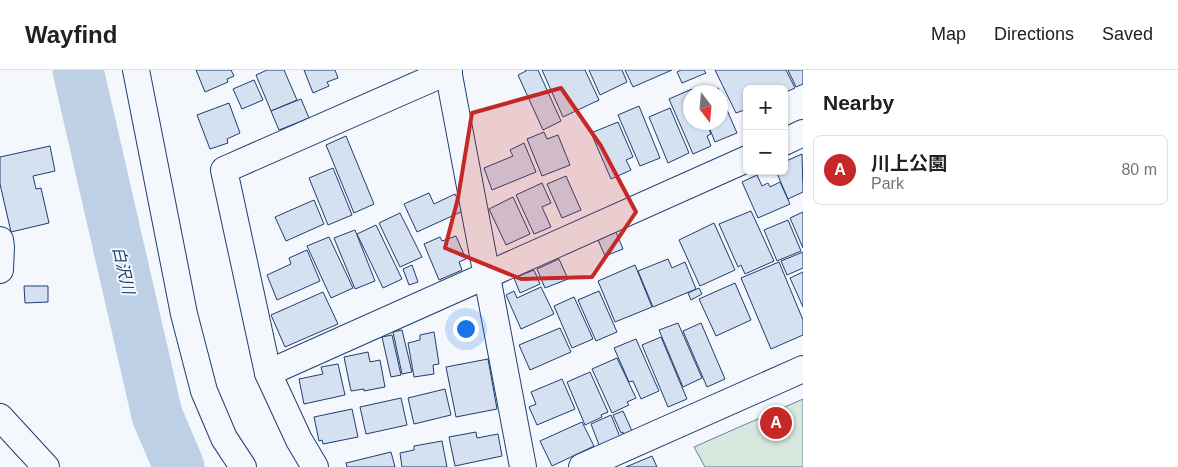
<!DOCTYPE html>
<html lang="en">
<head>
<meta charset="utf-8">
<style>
  body { margin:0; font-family:Arial,"Noto Sans JP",sans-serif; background:#f2f2f2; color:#202124 }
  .controls { position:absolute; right:15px; top:15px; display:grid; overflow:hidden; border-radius:8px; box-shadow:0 1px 4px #0004 }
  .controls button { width:45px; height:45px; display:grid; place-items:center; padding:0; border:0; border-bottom:1px solid #e0e0e0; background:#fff; color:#202124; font:25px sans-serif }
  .compass { position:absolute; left:683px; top:15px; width:45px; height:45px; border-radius:50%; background:#fff; box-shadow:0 1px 4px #0004; rotate:164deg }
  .you { position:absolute; left:465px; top:258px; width:18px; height:18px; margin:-12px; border:4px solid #fff; border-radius:50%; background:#1a73e8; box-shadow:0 0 0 8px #1a73e833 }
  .badge { display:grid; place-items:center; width:32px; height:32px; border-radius:50%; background:#c62828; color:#fff; font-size:16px; font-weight:700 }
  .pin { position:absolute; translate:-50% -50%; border:2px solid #fff; box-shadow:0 1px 5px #0006 }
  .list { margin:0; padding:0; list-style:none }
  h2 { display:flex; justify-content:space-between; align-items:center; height:65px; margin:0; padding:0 20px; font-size:21px }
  h2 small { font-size:16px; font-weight:400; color:#757577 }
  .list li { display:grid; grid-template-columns:32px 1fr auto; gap:15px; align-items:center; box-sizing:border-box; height:70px; margin:0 10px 10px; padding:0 10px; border:1px solid #e0e0e0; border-radius:8px }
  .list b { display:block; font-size:19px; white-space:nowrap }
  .list p { margin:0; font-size:16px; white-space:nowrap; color:#757577 }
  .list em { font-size:16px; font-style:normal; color:#757577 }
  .map { position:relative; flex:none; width:803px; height:397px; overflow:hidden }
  header { display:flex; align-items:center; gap:30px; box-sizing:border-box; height:70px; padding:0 25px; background:#fff; border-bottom:1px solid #e0e0e0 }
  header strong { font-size:24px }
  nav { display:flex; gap:28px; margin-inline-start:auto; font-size:18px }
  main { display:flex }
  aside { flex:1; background:#fff }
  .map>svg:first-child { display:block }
</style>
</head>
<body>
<header>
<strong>Wayfind</strong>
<nav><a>Map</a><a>Directions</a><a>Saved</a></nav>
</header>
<main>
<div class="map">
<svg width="803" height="397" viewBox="0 0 803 397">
  <rect width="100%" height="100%" fill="#f4f7fb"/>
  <path fill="#d7e8df" stroke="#687fa3" d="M803 329V397H705L694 377Z"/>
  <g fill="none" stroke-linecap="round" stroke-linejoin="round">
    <path stroke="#bed0e5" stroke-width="51" d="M78 0 157 345 179 397"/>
  </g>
  <g fill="#d5e0f0" stroke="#1d3f73">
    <path d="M196 0H231L234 6 227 9 228 12 205 22Z"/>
    <path d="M267 0H284L297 30 271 41 256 5Z"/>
    <path d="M304 0H335L338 8 327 12 329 16 313 23Z"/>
    <path d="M525 0H538L561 51 543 60 518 5 526 1Z"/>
    <path d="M542 0H585L599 30 563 47Z"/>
    <path d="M589 0H622L627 12 600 25Z"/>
    <path d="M625 0H672L633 17Z"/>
    <path d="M681 0H704L706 3 682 13 677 2Z"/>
    <path d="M715 0H786L795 18 784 23V19H747V39L736 43Z"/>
    <path d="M788 0H803V14L796 17Z"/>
    <path d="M254 10 263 30 242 39 233 19Z"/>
    <path d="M718 18 720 22H707Z"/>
    <path d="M692 19 693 22H690V52H706L711 64 707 66 711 76 693 84 669 29Z"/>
    <path d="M720 24 737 63 715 72 707 52H720Z"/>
    <path d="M301 29 309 48 279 60 271 41Z"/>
    <path d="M229 33 240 63 227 69 228 73 210 79 197 45Z"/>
    <path d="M639 36 660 88 640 96 618 45Z"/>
    <path d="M670 38 689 83 668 93 649 47Z"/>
    <path d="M618 52 633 87 626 90 631 100 611 109 591 63Z"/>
    <path d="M544 62 547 69 558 65 570 95 542 106 527 69Z"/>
    <path d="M346 66 374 134 354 143 326 75Z"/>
    <path d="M524 73 536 102 492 120 484 98 513 86 510 80Z"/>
    <path d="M50 76 55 101 33 106 36 119 41 118 49 153 11 162 0 114V87Z"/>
    <path d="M802 84 803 122 788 129 776 101H784V92Z"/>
    <path d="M333 98 352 145 328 155 309 108Z"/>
    <path d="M757 105 762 116 768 113 770 117 780 112 790 134 758 148 742 112Z"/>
    <path d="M566 106 581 140 562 148 547 114Z"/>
    <path d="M542 113 551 133 542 137 551 157 534 164 516 125Z"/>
    <path d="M429 123 434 134 455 124 463 141 417 162 404 134Z"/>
    <path d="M513 127 530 164 506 175 489 139Z"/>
    <path d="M314 130 324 154 286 171 275 147Z"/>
    <path d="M751 141 774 191 745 204 741 195 738 197 719 154Z"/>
    <path d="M803 142V178L790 148Z"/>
    <path d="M400 143 422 187 400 197 379 153Z"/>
    <path d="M788 150 801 181 777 191 764 160Z"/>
    <path d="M714 153 735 200 700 216 679 170Z"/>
    <path d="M376 155 402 209 383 218 357 164Z"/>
    <path d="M355 160 375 211 355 219 334 168Z"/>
    <path d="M616 162 623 179 605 186 598 170Z"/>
    <path d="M456 166 466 189 459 192 462 200 439 210 424 174 440 167 442 171Z"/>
    <path d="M329 167 353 218 331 228 307 176Z"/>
    <path d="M307 180 320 211 277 230 267 205 291 194 289 188Z"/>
    <path d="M803 182V198L787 205 781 191Z"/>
    <path d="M559 189 568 209 545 218 537 199Z"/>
    <path d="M668 189 672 198 685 192 696 219 653 237 638 201Z"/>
    <path d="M779 192 803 250V265L771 279 741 208Z"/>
    <path d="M412 195 418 212 409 215 403 199Z"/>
    <path d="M635 195 652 237 615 252 598 211Z"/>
    <path d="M534 200 540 214 520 223 514 208Z"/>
    <path d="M803 202V237L790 208Z"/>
    <path d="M735 213 751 250 716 266 699 229Z"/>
    <path d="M24 216H48V232L25 233Z"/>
    <path d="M541 217 554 244 521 259 506 225 514 221 517 228Z"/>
    <path d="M699 218 702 224 691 230 688 223Z"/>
    <path d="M599 221 617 262 596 271 578 230Z"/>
    <path d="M323 222 338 254 285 277 271 245Z"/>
    <path d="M574 227 593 269 572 278 554 236Z"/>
    <path d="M678 253 702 308 683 317 659 260Z"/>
    <path d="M701 253 725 309 707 317 683 261Z"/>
    <path d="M560 258 571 282 530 300 519 275Z"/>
    <path d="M402 260 412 302 402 304 393 262Z"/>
    <path d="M434 262 439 294 433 295 434 304 414 307 408 273 420 270V265Z"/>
    <path d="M392 265 401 305 391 307 382 267Z"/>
    <path d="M661 267 687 329 668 337 642 275Z"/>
    <path d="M636 269 659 321 641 329 633 311 629 312 614 278Z"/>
    <path d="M368 282 370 292 380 290 385 317 364 321V319L351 321 344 287Z"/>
    <path d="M617 288 636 328 627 332 629 335 612 343 592 299Z"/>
    <path d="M488 289 497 339 456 347 446 297Z"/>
    <path d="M338 294 345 325 304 334 299 309 323 304 321 297Z"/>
    <path d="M590 302 608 342 601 345 602 347 585 355 567 312Z"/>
    <path d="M562 309 575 339 537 355 529 337 536 334 531 322Z"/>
    <path d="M445 319 451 345 414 354 408 328Z"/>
    <path d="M401 328 407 355 366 364 360 337Z"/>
    <path d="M352 339 358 367 323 374 322 370 319 371 314 347Z"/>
    <path d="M623 341 632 361 623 364V362L621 363 613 345Z"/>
    <path d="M611 345 620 367 599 375 591 354Z"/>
    <path d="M582 352 594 376 552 396 540 371Z"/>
    <path d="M476 362 477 368 498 364 502 386 455 396 449 367Z"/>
    <path d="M442 371 447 397H402L400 383 414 380V376Z"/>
    <path d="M391 382 395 397H347L346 393Z"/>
    <path d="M652 386 657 397H626Z"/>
  </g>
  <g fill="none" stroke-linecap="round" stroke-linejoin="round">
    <g stroke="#1d3f73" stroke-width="28">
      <g id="street">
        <path d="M136 0 184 244 204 321 224 368 243 397"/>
        <path d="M448 0 523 397"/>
        <path d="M784 72 803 63"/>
        <path d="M0 170 1 177 0 200"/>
        <path d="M268 303 747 89"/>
        <path d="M0 347 46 397"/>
        <path d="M315 397 299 370 268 303 224 100 449 1"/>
        <path d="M582 397 803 299"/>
      </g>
    </g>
    <use href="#street" stroke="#f4f7fb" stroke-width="26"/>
  </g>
  <path fill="#c62828" fill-opacity="0.2" stroke="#c62828" stroke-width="4" stroke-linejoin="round" d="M561 18 601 76 636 142 592 207 521 209 445 178 458 128 472 43Z"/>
  <g text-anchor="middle" stroke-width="4" stroke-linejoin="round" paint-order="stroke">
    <g font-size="16" font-style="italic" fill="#1d3f73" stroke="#f4f7fb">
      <text transform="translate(124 200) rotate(77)" y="6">白沢川</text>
    </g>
  </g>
</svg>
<div class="controls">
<button>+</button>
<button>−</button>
</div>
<svg class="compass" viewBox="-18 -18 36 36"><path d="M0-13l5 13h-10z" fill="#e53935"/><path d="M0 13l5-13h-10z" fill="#757577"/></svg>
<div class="you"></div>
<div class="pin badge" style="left:776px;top:353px">A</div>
</div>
<aside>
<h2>Nearby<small></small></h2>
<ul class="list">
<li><span class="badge">A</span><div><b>川上公園</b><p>Park</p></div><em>80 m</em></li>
</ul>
</aside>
</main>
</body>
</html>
